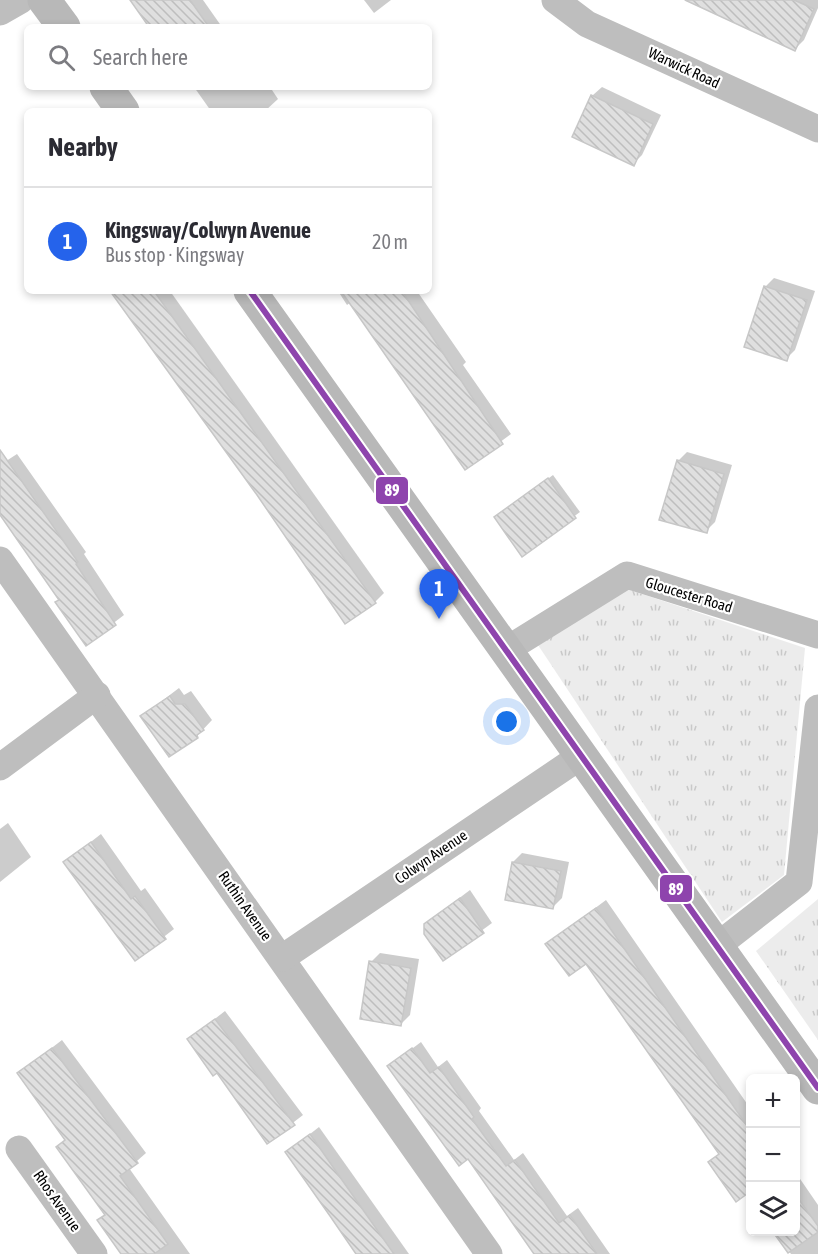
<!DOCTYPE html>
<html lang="en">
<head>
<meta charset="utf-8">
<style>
  body { margin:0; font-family:"Asap Condensed",sans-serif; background:#f2f2f3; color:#2b2b33 }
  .controls { position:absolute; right:18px; bottom:18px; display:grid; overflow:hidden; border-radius:9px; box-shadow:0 3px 9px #0003 }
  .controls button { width:54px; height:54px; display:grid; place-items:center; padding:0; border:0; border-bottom:2px solid #e1e1e2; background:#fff; color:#2b2b33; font:30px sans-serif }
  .you { position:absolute; left:507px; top:722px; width:21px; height:21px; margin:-15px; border:4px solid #fff; border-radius:50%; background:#1a73e8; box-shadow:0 0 0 9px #1a73e833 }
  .badge { display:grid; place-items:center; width:39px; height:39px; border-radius:50%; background:#2563eb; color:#fff; font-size:20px; font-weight:700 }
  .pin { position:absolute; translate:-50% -50px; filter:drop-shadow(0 2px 3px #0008) }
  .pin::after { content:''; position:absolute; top:32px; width:21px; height:18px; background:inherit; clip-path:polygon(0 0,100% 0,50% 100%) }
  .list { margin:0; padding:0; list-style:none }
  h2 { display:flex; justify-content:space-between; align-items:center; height:78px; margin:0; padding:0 24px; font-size:26px }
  h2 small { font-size:20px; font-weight:400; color:#7c7c81 }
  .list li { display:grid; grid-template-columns:39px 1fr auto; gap:18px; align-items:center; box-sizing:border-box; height:108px; padding:0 24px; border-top:2px solid #e1e1e2 }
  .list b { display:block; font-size:22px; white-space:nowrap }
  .list p { margin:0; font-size:20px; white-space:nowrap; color:#7c7c81 }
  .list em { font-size:20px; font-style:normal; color:#7c7c81 }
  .icon { flex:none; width:33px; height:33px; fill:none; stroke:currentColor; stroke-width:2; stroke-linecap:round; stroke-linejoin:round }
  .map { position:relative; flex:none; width:818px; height:1254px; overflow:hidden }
  .search { position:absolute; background:#fff; box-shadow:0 3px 9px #0003; left:24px; top:24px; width:408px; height:66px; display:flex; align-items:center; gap:15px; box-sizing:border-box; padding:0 21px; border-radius:9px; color:#7c7c81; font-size:22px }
  .panel { position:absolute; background:#fff; box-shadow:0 3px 9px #0003; left:24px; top:108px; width:408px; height:186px; border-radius:9px }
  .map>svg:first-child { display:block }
</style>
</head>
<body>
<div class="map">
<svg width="818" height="1254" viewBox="0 0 818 1254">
  <defs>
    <pattern id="grass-tufts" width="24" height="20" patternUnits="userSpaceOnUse" patternTransform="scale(1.5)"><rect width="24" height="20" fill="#ececec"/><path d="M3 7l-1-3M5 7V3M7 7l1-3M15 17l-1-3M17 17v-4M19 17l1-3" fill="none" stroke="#c9c9c9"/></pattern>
    <pattern id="building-back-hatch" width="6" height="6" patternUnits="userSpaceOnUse" patternTransform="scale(1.5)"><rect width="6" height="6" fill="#dfdfdf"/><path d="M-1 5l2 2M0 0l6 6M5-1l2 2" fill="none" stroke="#bebebe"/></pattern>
  </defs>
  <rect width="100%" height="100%" fill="#fff"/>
  <g fill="url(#grass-tufts)">
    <path d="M627 589 805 648 784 875 722 922 536 642Z"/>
    <path d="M818 899V1040L756 951Z"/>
  </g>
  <g fill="#0003">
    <path d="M132 0H203L222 27H151Z"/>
    <path d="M364 0H391L374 13Z"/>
    <path d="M684 0H818V8L804 40 795 49Z"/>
    <path d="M194 87H270L278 99 265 111H211Z"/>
    <path d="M602 87 661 115 642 155 633 164 574 136 593 95Z"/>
    <path d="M774 278 815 291 795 350 786 359 765 287Z"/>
    <path d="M114 291H170L384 593 375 602Z"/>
    <path d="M338 291H417L466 362 463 365 511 434 465 468 351 302 347 305Z"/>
    <path d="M687 452 732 465 715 522 706 531 678 461Z"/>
    <path d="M17 454 86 552 84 554 124 615 86 644 60 599 0 512V465Z"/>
    <path d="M553 475 580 512 522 555 496 517Z"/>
    <path d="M179 688 184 695 191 691 212 720 197 736 142 716Z"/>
    <path d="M8 823 31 857 0 882V829Z"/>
    <path d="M101 834 141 891 145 888 174 929 135 959 65 862Z"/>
    <path d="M522 853 569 862 562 898 553 907 513 862Z"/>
    <path d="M470 890 492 923 443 959 425 924Z"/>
    <path d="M606 900 750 1108V1197L710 1162 720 1153 586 962 547 944Z"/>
    <path d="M380 953 419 959 410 1015 401 1024 371 962Z"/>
    <path d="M225 1011 303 1115 268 1142 218 1071 189 1039Z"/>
    <path d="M62 1040 146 1153 129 1168 190 1254H123L99 1220 106 1214 66 1139 19 1073Z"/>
    <path d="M421 1042 438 1067 447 1060 481 1108 479 1111 514 1160 523 1153 567 1216 578 1208 610 1254H551L389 1066Z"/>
    <path d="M319 1127 409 1254H358L287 1152Z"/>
    <path d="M796 1173 818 1205V1254H791L775 1232H796Z"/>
  </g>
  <g fill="url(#building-back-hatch)" stroke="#c7c7c7" stroke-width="1.5">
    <path d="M130 0H190L209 27H149Z"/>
    <path d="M685 0H794L814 9 795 51Z"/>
    <path d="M591 95 653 124 634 166 572 137Z"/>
    <path d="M764 286 807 300 787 361 744 347Z"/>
    <path d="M110 291H154L376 603 345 624 257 495Z"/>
    <path d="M341 291H402L503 444 465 470Z"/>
    <path d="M0 450 78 562 76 564 116 625 86 646 55 602 59 600 0 515Z"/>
    <path d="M677 460 724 474 707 533 659 520Z"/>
    <path d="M548 478 576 518 522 557 494 517Z"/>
    <path d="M170 696 175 704H185L204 730 197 735 198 738 169 757 140 716Z"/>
    <path d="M91 842 131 899 135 896 166 939 135 961 63 862Z"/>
    <path d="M512 862 561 871 553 909 505 900Z"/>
    <path d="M460 898 484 933 443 961 424 934V924Z"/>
    <path d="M596 908 750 1130V1199L747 1194 736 1202 708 1162 719 1154 586 964 569 976 545 944Z"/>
    <path d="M369 961 411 968 401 1026 360 1019Z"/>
    <path d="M215 1019 295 1125 267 1144 217 1073 213 1076 187 1039Z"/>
    <path d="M52 1048 138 1163 120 1176 168 1244 154 1254H121L97 1220 105 1215 56 1147 65 1140 17 1073Z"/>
    <path d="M412 1048 430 1073 439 1067 474 1117 472 1119 506 1166 515 1160 559 1223 570 1215 597 1254H534L468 1159 459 1166 387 1066Z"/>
    <path d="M310 1134 342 1180 394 1254H356L330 1216 285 1152Z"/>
    <path d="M795 1194 818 1226V1232L788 1253 773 1232H795Z"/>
  </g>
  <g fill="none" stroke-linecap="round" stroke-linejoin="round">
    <g stroke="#bebebe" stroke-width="27">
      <path d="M555 0 587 24 818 129"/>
      <path d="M0 12 21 0"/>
      <path d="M0 560 489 1254"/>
      <path d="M506 650 627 575 818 635"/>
      <path d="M0 767 97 695"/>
      <path d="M717 946 799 882 818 708"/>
      <path d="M282 958 581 756"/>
      <path d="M19 1149 94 1254"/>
    </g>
    <g stroke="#b8b8b8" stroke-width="33">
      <path d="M44 0 64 27"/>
      <path d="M106 87 123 111"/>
      <path d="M250 291 818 1088"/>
    </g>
    <g stroke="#fff" stroke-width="10">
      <path id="bus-1" d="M250 291 818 1088"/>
    </g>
    <use href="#bus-1" stroke="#8e44ad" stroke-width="6"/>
  </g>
  <g text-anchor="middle" stroke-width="4.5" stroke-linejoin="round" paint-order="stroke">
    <g font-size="15" fill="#000" stroke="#fff">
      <text transform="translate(684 68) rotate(25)" y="5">Warwick Road</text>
      <text transform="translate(689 595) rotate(17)" y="5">Gloucester Road</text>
      <text transform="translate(431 857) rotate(-34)" y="5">Colwyn Avenue</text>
      <text transform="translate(245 906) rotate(55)" y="5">Ruthin Avenue</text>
      <text transform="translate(57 1201) rotate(55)" y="5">Rhos Avenue</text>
    </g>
  </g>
  <g stroke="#fff" stroke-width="2">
    <rect x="375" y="476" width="34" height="29" rx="6" fill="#8e44ad"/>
    <rect x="659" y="874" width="34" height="29" rx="6" fill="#8e44ad"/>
  </g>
  <g font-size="16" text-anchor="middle" font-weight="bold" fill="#fff">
    <text x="392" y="496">89</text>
    <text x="676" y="895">89</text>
  </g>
</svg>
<div class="controls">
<button>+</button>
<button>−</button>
<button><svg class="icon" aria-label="layers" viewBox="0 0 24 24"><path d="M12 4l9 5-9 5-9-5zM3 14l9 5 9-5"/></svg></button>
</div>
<div class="you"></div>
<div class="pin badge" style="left:439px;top:619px">1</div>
<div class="search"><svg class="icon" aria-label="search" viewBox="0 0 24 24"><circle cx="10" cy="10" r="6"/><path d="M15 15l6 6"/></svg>Search here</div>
<section class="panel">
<h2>Nearby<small></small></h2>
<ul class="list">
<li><span class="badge">1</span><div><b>Kingsway/Colwyn Avenue</b><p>Bus stop · Kingsway</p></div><em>20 m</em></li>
</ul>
</section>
</div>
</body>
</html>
